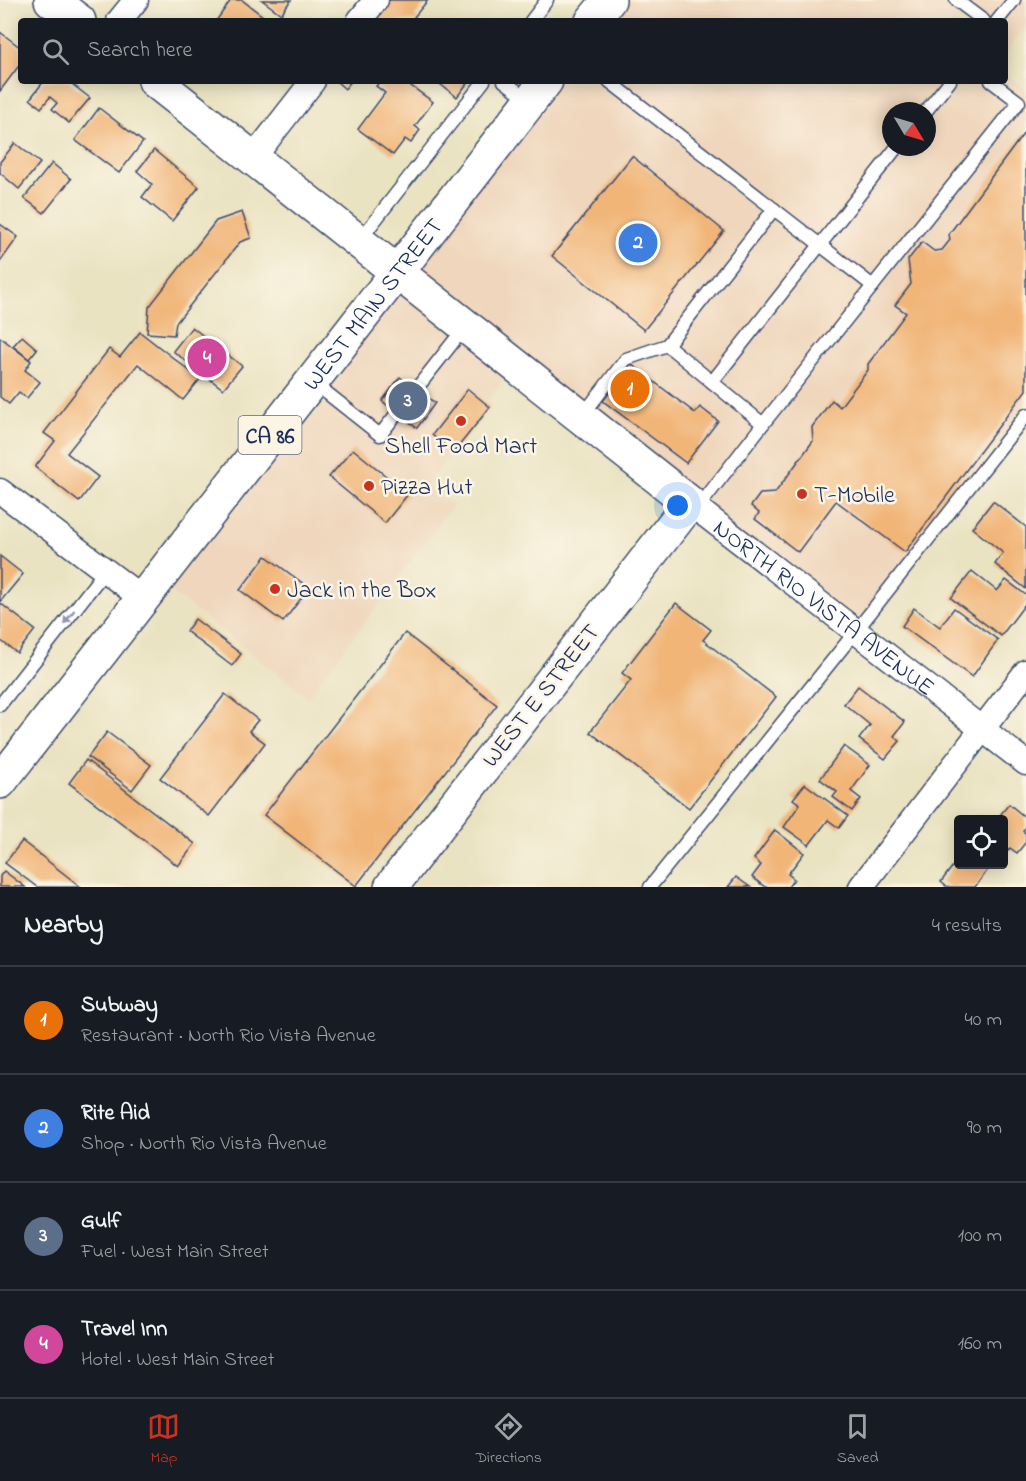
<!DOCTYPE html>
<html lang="en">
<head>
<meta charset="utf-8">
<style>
  body { margin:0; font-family:"Indie Flower",sans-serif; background:#20242c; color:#f1f3f6 }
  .controls { position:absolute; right:18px; bottom:18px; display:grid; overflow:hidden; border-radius:6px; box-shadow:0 3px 15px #0003 }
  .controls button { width:54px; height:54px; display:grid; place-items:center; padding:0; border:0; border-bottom:2px solid #363941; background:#171b24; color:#f1f3f6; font:30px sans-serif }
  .compass { position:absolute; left:882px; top:102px; width:54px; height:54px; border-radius:50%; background:#171b24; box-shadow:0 3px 15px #0003; rotate:128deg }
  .you { position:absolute; left:678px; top:506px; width:21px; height:21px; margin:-15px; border:4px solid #fff; border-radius:50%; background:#1a73e8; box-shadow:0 0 0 9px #1a73e833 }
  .badge { display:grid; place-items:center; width:39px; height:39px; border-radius:50%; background:#c8321e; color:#fff; font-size:20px; font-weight:700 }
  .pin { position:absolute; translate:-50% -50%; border:3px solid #fff; box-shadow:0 2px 6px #0006 }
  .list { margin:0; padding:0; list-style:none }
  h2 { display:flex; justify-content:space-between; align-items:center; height:78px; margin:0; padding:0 24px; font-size:26px }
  h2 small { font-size:20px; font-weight:400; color:#9ea1a6 }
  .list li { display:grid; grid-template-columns:39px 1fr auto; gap:18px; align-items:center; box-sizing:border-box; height:108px; padding:0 24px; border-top:2px solid #363941 }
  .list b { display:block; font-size:22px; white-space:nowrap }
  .list p { margin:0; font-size:20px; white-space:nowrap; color:#9ea1a6 }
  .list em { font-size:20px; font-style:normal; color:#9ea1a6 }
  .icon { flex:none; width:33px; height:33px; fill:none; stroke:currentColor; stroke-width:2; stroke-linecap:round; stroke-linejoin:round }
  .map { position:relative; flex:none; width:1026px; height:887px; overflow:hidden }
  .search { position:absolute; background:#171b24; box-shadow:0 3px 15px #0003; left:18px; right:18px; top:18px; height:66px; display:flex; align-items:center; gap:15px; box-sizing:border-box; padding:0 21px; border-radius:6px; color:#9ea1a6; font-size:22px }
  .sheet { height:510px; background:#171b24 }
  nav { display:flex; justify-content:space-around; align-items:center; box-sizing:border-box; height:84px; border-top:2px solid #363941; background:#171b24; font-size:16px; color:#9ea1a6 }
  nav a { display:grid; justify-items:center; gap:3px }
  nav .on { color:#c8321e }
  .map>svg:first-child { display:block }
</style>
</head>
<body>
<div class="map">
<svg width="1026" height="887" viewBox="0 0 1026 887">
  <rect width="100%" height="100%" fill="#fcf5e5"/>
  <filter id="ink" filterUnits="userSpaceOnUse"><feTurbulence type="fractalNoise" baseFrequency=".0167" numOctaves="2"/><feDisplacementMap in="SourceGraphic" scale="12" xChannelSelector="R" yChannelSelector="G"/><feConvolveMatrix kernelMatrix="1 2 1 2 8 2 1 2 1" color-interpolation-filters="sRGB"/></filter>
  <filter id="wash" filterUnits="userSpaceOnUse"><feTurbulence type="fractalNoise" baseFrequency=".008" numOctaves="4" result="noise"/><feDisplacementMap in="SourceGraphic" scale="24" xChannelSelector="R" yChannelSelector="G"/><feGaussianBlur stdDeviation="1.35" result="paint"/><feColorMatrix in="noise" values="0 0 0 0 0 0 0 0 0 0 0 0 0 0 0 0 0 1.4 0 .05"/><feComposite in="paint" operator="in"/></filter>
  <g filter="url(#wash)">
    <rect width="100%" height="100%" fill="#eae3c2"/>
    <g fill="#efd6bc" fill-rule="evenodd">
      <path d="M604 0H1026V27L1005 54V21H588Z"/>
      <path d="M1005 73 1026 89V403L856 631 515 364 427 486 453 505 308 697 157 581 542 81H1005ZM891 111H927V147H891Z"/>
    </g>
    <g id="blocks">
      <g fill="#f1b578">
        <path d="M231 0H242L264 17 261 21H216Z"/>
        <path d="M262 0H291L281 14Z"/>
        <path d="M389 0H428L414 17 420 21H372Z"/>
        <path d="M0 32 21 48V63L0 91Z"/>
        <path d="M44 81H68L90 98 69 123 52 109 57 103 50 97 41 108 30 99Z"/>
        <path d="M336 81H351L345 89Z"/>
        <path d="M380 81H404L433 102 415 126 420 130 411 143 405 139 393 155 358 129 385 93 376 86Z"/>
        <path d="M436 81H469L457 97Z"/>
        <path d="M99 108 143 142 119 173 75 140Z"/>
        <path d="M1024 133 1026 135V390L905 552 836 501 798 552 755 519 759 513 751 506 760 494 775 493 813 441 812 427 832 400 840 407 868 370V364L906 313 895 305 911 284 908 260 922 242 934 251 942 250 950 240 949 234Z"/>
        <path d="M15 143 40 163 19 189 0 173V162Z"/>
        <path d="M154 150 199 187 172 221 142 197 152 184 137 171Z"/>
        <path d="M632 156 724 231 644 330 552 256Z"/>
        <path d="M52 163 71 179 44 213 24 198Z"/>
        <path d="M242 212 251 238 240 242 176 323 174 335 147 333 149 307 216 221Z"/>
        <path d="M0 224 18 237 0 262Z"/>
        <path d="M192 327 242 366 223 389 173 351Z"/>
        <path d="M140 332 200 379 183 400 138 364 67 453 98 477 79 502 35 467 55 441 44 433 109 349 120 357Z"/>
        <path d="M22 336 37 349 29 359 13 346Z"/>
        <path d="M0 337 31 361 25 370 40 382 27 398 19 392 9 404 0 397Z"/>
        <path d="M631 364 695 413 700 407 718 421 686 463 603 401Z"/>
        <path d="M400 377 435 403 417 428 382 401Z"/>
        <path d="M468 389 490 407 454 452 432 435Z"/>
        <path d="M353 449 408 494 385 523 329 477Z"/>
        <path d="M993 501 1026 527V589L995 564 1003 553 972 528Z"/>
        <path d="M0 556 23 574 0 602Z"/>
        <path d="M266 556 309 588 283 622 240 590Z"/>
        <path d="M972 571 997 591 1006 580 1026 595V603L1001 636 951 598Z"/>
        <path d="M0 603 35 630 17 653 0 640Z"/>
        <path d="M676 603 711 630 703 640 776 697 689 808 590 732 631 680 622 673Z"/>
        <path d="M914 608 940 627 954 608 998 640 972 677 902 626Z"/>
        <path d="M195 619 241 654 232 666 186 631Z"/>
        <path d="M405 633 497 705 356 886 264 815Z"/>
        <path d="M858 686 905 722 894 736 900 741 885 759 859 739 870 725 844 704Z"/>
        <path d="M225 694 258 720 249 731 265 743 209 816 160 778Z"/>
        <path d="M107 732 151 765 132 790 88 757Z"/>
        <path d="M844 746 870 765 851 791 861 799 852 811 833 797 837 792 820 779Z"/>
        <path d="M86 760 195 844 178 866 69 783Z"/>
        <path d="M805 784 848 816 839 828 828 820 809 845 784 827 800 804 793 799Z"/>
        <path d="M1009 804 1026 818V827L1023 831 1026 834V842L1017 853 1010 848 1004 856V820H996Z"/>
        <path d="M775 830 804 853 788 874 794 879 788 887H765L752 877 761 865 754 859Z"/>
        <path d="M22 841 81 887H37L5 863Z"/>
        <path d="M958 859V864H992L975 887H947L941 882Z"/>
        <path d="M4 871 25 887H0V876Z"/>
        <path d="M736 877 750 887H728Z"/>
      </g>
    </g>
  </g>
  <g filter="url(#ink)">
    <use href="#blocks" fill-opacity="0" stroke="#3a4a6d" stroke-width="1.5"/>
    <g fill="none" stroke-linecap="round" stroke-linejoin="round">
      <g stroke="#3a4a6d" stroke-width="15">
        <g id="lane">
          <path d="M956 0 984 21"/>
          <path d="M531 21 547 0"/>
          <path d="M997 21 1014 0"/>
          <path d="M504 81 529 100"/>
          <path d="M609 81 873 286"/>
          <path d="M926 111 950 81"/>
          <path d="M359 241 484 81"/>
          <path d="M667 345 774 209"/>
          <path d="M313 382 380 435 465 327"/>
          <path d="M712 382 897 147"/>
          <path d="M582 416 626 359 667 345 763 424"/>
          <path d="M697 509 763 424 1019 102 991 81"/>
          <path d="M0 705 105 571"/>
          <path d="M650 887 856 631 1026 415"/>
        </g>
      </g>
      <g stroke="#3a4a6d" stroke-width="27">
        <g id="street">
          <path d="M119 21 136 0"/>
          <path d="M359 21 376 0"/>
          <path d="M253 158 313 81"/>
          <path d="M0 491 143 599"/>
          <path id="s1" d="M690 503 1026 763"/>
          <path d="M861 887 1026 672"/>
        </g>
      </g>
      <g stroke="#3a4a6d" stroke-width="36">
        <g id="secondary">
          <path d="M51 0 79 21"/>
          <path d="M155 81 690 503 391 887"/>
        </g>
      </g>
      <g stroke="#3a4a6d" stroke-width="36">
        <g id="highway">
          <path d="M592 21 609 0"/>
          <path id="s2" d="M0 782 546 81"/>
        </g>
      </g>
      <use href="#lane" stroke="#fff" stroke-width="12"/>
      <use href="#street" stroke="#fff" stroke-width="24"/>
      <use href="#secondary" stroke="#fff" stroke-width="33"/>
      <use href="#highway" stroke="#fff" stroke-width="33"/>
    </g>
    <defs><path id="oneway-solid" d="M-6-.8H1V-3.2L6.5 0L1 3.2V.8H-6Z" transform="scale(1.5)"/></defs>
    <use fill="#8d97ae" href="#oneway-solid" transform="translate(69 617) rotate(128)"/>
  </g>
  <g fill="#c8321e" stroke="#fcf5e5" stroke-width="2">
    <circle cx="461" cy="421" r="6"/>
    <circle cx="369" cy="486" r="6"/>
    <circle cx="802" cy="494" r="6"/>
    <circle cx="275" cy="589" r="6"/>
  </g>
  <g text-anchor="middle" stroke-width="5" stroke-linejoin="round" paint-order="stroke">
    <rect fill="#fcf5e5" stroke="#5e6a86" stroke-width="1.5" x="238.5" y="416" width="63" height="38" rx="4.5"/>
    <g font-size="22" font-weight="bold" fill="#1b2f5e">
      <text x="270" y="443">CA 86</text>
    </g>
    <g font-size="24" fill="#1b2f5e" stroke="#fcf5e5">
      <text dy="8" stroke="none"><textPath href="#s2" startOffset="606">WEST MAIN STREET</textPath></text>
      <text dy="8" stroke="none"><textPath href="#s1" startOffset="170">NORTH RIO VISTA AVENUE</textPath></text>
      <text transform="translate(540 695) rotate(-52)" y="8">WEST E STREET</text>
    </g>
    <g font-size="24" fill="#1b2f5e" stroke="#fcf5e5" text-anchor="start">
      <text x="461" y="453" text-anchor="middle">Shell Food Mart</text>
      <text x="381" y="494">Pizza Hut</text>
      <text x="814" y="502">T-Mobile</text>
      <text x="287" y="597">Jack in the Box</text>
    </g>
  </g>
</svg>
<div class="controls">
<button><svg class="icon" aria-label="locate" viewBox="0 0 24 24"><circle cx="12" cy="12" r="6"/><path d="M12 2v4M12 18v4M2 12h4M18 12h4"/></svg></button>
</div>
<svg class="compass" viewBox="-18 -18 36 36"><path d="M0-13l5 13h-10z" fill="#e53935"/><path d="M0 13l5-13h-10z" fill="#9ea1a6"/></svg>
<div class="you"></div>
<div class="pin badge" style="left:630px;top:389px;background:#e8710a">1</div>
<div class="pin badge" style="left:638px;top:243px;background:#3f7fe0">2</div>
<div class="pin badge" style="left:408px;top:401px;background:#5c6f8a">3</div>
<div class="pin badge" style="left:207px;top:358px;background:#d1479c">4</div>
<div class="search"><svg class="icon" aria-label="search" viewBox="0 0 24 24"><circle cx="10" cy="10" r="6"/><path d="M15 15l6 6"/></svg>Search here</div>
</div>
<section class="sheet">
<h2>Nearby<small>4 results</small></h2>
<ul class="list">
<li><span class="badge" style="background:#e8710a">1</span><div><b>Subway</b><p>Restaurant · North Rio Vista Avenue</p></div><em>40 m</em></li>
<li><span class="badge" style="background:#3f7fe0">2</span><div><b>Rite Aid</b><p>Shop · North Rio Vista Avenue</p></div><em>90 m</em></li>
<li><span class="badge" style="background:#5c6f8a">3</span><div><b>Gulf</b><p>Fuel · West Main Street</p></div><em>100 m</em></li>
<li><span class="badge" style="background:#d1479c">4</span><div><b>Travel Inn</b><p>Hotel · West Main Street</p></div><em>160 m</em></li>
</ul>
</section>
<nav>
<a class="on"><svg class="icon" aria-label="map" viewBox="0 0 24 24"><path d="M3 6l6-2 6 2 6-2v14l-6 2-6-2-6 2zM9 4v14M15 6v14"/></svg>Map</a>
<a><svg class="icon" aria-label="directions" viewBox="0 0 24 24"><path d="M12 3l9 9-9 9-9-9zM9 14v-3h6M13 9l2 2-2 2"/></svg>Directions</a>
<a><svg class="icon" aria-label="saved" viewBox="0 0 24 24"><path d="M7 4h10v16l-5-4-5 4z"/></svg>Saved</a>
</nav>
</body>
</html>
